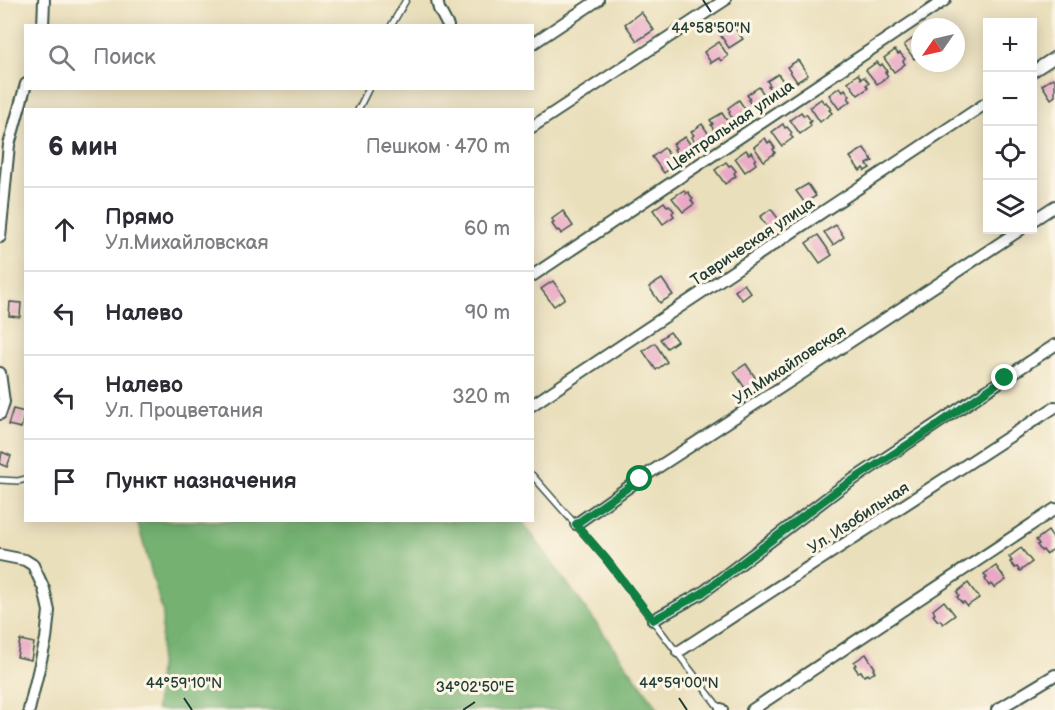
<!DOCTYPE html>
<html lang="ru">
<head>
<meta charset="utf-8">
<style>
  body { margin:0; font-family:"Balsamiq Sans",sans-serif; background:#f7f7f7; color:#2b2b33 }
  .controls { position:absolute; right:18px; top:18px; display:grid; overflow:hidden; border-radius:0px; box-shadow:0 3px 15px #0003 }
  .controls button { width:54px; height:54px; display:grid; place-items:center; padding:0; border:0; border-bottom:2px solid #e1e1e2; background:#fff; color:#2b2b33; font:30px sans-serif }
  .compass { position:absolute; left:911px; top:18px; width:54px; height:54px; border-radius:50%; background:#fff; box-shadow:0 3px 15px #0003; rotate:236deg }
  .stop { position:absolute; width:18px; height:18px; margin:-14px; border:4px solid #0b8043; border-radius:50%; background:#fff }
  .stop.end { background:#0b8043; border-color:#fff; box-shadow:0 2px 6px #0008 }
  .list { margin:0; padding:0; list-style:none }
  h2 { display:flex; justify-content:space-between; align-items:center; height:78px; margin:0; padding:0 24px; font-size:26px }
  h2 small { font-size:20px; font-weight:400; color:#7c7c81 }
  .list li { display:grid; grid-template-columns:39px 1fr auto; gap:18px; align-items:center; box-sizing:border-box; height:84px; padding:0 24px; border-top:2px solid #e1e1e2 }
  .list b { display:block; font-size:22px; white-space:nowrap }
  .list p { margin:0; font-size:20px; white-space:nowrap; color:#7c7c81 }
  .list em { font-size:20px; font-style:normal; color:#7c7c81 }
  .icon { flex:none; width:33px; height:33px; fill:none; stroke:currentColor; stroke-width:2; stroke-linecap:round; stroke-linejoin:round }
  .map { position:relative; flex:none; width:1055px; height:710px; overflow:hidden }
  .search { position:absolute; background:#fff; box-shadow:0 3px 15px #0003; left:24px; top:24px; width:510px; height:66px; display:flex; align-items:center; gap:15px; box-sizing:border-box; padding:0 21px; border-radius:0px; color:#7c7c81; font-size:22px }
  .panel { position:absolute; background:#fff; box-shadow:0 3px 15px #0003; left:24px; top:108px; width:510px; height:414px; border-radius:0px }
  .map>svg:first-child { display:block }
</style>
</head>
<body>
<div class="map">
<svg width="1055" height="710" viewBox="0 0 1055 710">
  <rect width="100%" height="100%" fill="#fcf5e5"/>
  <filter id="ink" filterUnits="userSpaceOnUse"><feTurbulence type="fractalNoise" baseFrequency=".0167" numOctaves="2"/><feDisplacementMap in="SourceGraphic" scale="12" xChannelSelector="R" yChannelSelector="G"/><feConvolveMatrix kernelMatrix="1 2 1 2 8 2 1 2 1" color-interpolation-filters="sRGB"/></filter>
  <filter id="wash" filterUnits="userSpaceOnUse"><feTurbulence type="fractalNoise" baseFrequency=".008" numOctaves="4" result="noise"/><feDisplacementMap in="SourceGraphic" scale="24" xChannelSelector="R" yChannelSelector="G"/><feGaussianBlur stdDeviation="1.35" result="paint"/><feColorMatrix in="noise" values="0 0 0 0 0 0 0 0 0 0 0 0 0 0 0 0 0 1.4 0 .05"/><feComposite in="paint" operator="in"/></filter>
  <g filter="url(#wash)">
    <rect width="100%" height="100%" fill="#eadfbb"/>
    <path fill="#74b272" stroke="#4a7853" stroke-width="1.5" d="M137 521H522L659 710H156L163 613Z"/>
    <g id="blocks">
      <g fill="#e9a8c5">
        <path d="M641 12 654 30 637 41 625 24Z"/>
        <path d="M732 24 743 39 729 48 719 33Z"/>
        <path d="M915 37 918 41 920 39V55L914 59 904 45Z"/>
        <path d="M719 42 728 56 721 61 719 58 711 63 704 52Z"/>
        <path d="M895 50 898 54 900 53 905 59 903 61 905 64 894 72 884 58Z"/>
        <path d="M798 60 808 75 797 82 787 67Z"/>
        <path d="M877 62 880 66 882 64 887 71 885 72 888 76 877 84 866 70Z"/>
        <path d="M778 74 788 88 777 96 774 92 772 93 768 86 770 85 767 81Z"/>
        <path d="M858 74 861 79 864 77 869 83 866 85 868 88 858 95 848 82Z"/>
        <path d="M1053 78 1055 80V96L1051 99 1042 85Z"/>
        <path d="M759 87 769 102 757 109 755 105 753 107 748 100 750 99 747 95Z"/>
        <path d="M840 87 843 91 845 89 850 96 848 98 851 101 839 109 829 95Z"/>
        <path d="M821 99 824 103 826 102 831 109 829 110 832 113 820 122 810 107Z"/>
        <path d="M739 100 749 115 738 122 735 118 733 120 729 113 730 112 728 108Z"/>
        <path d="M801 112 804 116 806 114 811 121 809 122 811 126 800 134 790 120Z"/>
        <path d="M722 113 731 127 720 135 717 131 715 132 711 125 713 124 710 120Z"/>
        <path d="M702 124 712 139 701 146 698 142 696 144 692 137 694 135 691 132Z"/>
        <path d="M783 124 785 128 787 127 792 133 790 135 793 138 782 146 772 132Z"/>
        <path d="M685 137 695 151 683 159 680 155 678 156 674 149 676 148 673 144Z"/>
        <path d="M765 138 768 143 770 141 775 148 773 149 775 153 764 161 754 147Z"/>
        <path d="M664 148 676 164 664 173 652 157Z"/>
        <path d="M864 148 873 161 867 164 870 168 865 171 863 168 860 171 850 157Z"/>
        <path d="M746 150 749 154 751 152 756 159 754 160 756 164 745 172 735 158Z"/>
        <path d="M726 162 729 166 731 165 736 171 734 173 736 176 725 184 715 170Z"/>
        <path d="M808 184 816 196 805 203 796 191Z"/>
        <path d="M684 190 686 194 688 192 693 199 691 200 694 204 683 212 672 198Z"/>
        <path d="M664 202 667 206 669 205 674 211 672 213 674 216 663 224 653 210Z"/>
        <path d="M771 209 780 221 769 229 760 217Z"/>
        <path d="M563 211 573 226 561 234 559 230 557 231 552 224 554 223 552 219Z"/>
        <path d="M836 225 844 237 833 245 824 232Z"/>
        <path d="M818 235 832 255 820 263 806 243Z"/>
        <path d="M662 279 673 295 660 303 649 287Z"/>
        <path d="M553 281 565 298 554 306 541 289Z"/>
        <path d="M744 284 751 293 742 300 735 291Z"/>
        <path d="M10 302 21 303 20 317 9 316Z"/>
        <path d="M670 332 677 341 667 348 660 339Z"/>
        <path d="M655 343 667 362 656 370 643 351Z"/>
        <path d="M746 364 759 383 747 391 734 372Z"/>
        <path d="M13 409 25 412 21 428 8 425Z"/>
        <path d="M2 452 11 456 7 467 0 464Z"/>
        <path d="M1048 531 1055 541V548L1046 554 1043 550 1041 551 1037 545 1039 544 1036 540Z"/>
        <path d="M1021 548 1032 562 1020 571 1017 567 1015 568 1010 562 1012 561 1009 557Z"/>
        <path d="M996 566 1006 580 994 588 991 584 989 586 985 579 987 578 984 574Z"/>
        <path d="M968 583 979 598 967 606 964 602 962 603 957 597 959 596 957 592Z"/>
        <path d="M944 601 955 615 943 624 940 620 938 621 933 615 935 614 933 610Z"/>
        <path d="M20 640 34 643 31 660 17 657Z"/>
        <path d="M866 654 875 668 873 670 875 672 869 676 868 674 864 676 861 671 858 672 854 666 856 665 854 662Z"/>
      </g>
    </g>
  </g>
  <g filter="url(#ink)">
    <use href="#blocks" fill-opacity="0" stroke="#3d5548" stroke-width="1.5"/>
    <g fill="none" stroke-linecap="round" stroke-linejoin="round">
      <g stroke="#3d5548" stroke-width="8">
        <g id="service">
          <path d="M391 26 406 0"/>
          <path d="M358 110 369 88"/>
          <path d="M532 475 606 559 720 709"/>
          <path d="M0 480 18 481 26 479"/>
        </g>
      </g>
      <g stroke="#3d5548" stroke-width="14">
        <g id="minor">
          <path d="M437 0 439 9 448 26"/>
          <path d="M43 26 44 0"/>
          <path d="M532 44 598 0"/>
          <path d="M1032 72 1055 57"/>
          <path d="M532 127 725 0"/>
          <path d="M1032 221 1055 206"/>
          <path d="M0 237 9 145 26 84"/>
          <path d="M532 276 945 0"/>
          <path d="M0 373 4 402 0 414"/>
          <path d="M532 405 988 102"/>
          <path d="M576 524 640 479 789 382 1020 230"/>
          <path d="M0 555 25 560 33 565 44 589 49 611 46 639 29 710"/>
          <path d="M653 620 702 593 839 489 1055 345"/>
          <path d="M678 652 1055 407"/>
          <path d="M721 709 722 710"/>
          <path d="M752 710 1055 509"/>
          <path d="M997 710 1055 675"/>
        </g>
      </g>
      <use href="#service" stroke="#fff" stroke-width="5"/>
      <use href="#minor" stroke="#fff" stroke-width="10"/>
    </g>
  </g>
  <g fill="none" stroke-linecap="round" stroke-linejoin="round" filter="url(#ink)">
    <path stroke="#0b8043" stroke-width="8" d="M640 479 576 524 606 559 653 620 702 593 839 489 930 430 1005 378"/>
  </g>
  <path fill="none" stroke="#1f3d34" stroke-width="2" d="M703 0 711 12M184 698 192 710M679 698 687 710M463 710 475 702"/>
  <g text-anchor="middle" stroke-width="6" stroke-linejoin="round" paint-order="stroke">
    <g font-size="16" fill="#1f3d34" stroke="#fcf5e5">
      <text transform="translate(730 125) rotate(-34)" y="6">Центральная улица</text>
      <text transform="translate(752 241) rotate(-34)" y="6">Таврическая улица</text>
      <text transform="translate(789 364) rotate(-33)" y="6">Ул.Михайловская</text>
      <text transform="translate(858 517) rotate(-33)" y="6">Ул. Изобильная</text>
    </g>
  </g>
  <g font-size="15" text-anchor="middle" fill="#1f3d34" stroke="#fcf5e5" stroke-width="6" stroke-linejoin="round" paint-order="stroke">
    <text x="711" y="33">44°58'50"N</text>
    <text x="184" y="688">44°59'10"N</text>
    <text x="679" y="688">44°59'00"N</text>
    <text x="475" y="692">34°02'50"E</text>
  </g>
</svg>
<div class="controls">
<button>+</button>
<button>−</button>
<button><svg class="icon" aria-label="locate" viewBox="0 0 24 24"><circle cx="12" cy="12" r="6"/><path d="M12 2v4M12 18v4M2 12h4M18 12h4"/></svg></button>
<button><svg class="icon" aria-label="layers" viewBox="0 0 24 24"><path d="M12 4l9 5-9 5-9-5zM3 14l9 5 9-5"/></svg></button>
</div>
<svg class="compass" viewBox="-18 -18 36 36"><path d="M0-13l5 13h-10z" fill="#e53935"/><path d="M0 13l5-13h-10z" fill="#7c7c81"/></svg>
<div class="stop" style="left:640px;top:479px"></div>
<div class="stop end" style="left:1005px;top:378px"></div>
<div class="search"><svg class="icon" aria-label="search" viewBox="0 0 24 24"><circle cx="10" cy="10" r="6"/><path d="M15 15l6 6"/></svg>Поиск</div>
<section class="panel">
<h2>6 мин<small>Пешком · 470 m</small></h2>
<ul class="list">
<li><svg class="icon" aria-label="ahead" viewBox="0 0 24 24"><path d="M12 20V5M6 11l6-6 6 6"/></svg><div><b>Прямо</b><p>Ул.Михайловская</p></div><em>60 m</em></li>
<li><svg class="icon" aria-label="left" viewBox="0 0 24 24"><path d="M17 20v-9H6M10 6l-5 5 5 5"/></svg><div><b>Налево</b></div><em>90 m</em></li>
<li><svg class="icon" aria-label="left" viewBox="0 0 24 24"><path d="M17 20v-9H6M10 6l-5 5 5 5"/></svg><div><b>Налево</b><p>Ул. Процветания</p></div><em>320 m</em></li>
<li><svg class="icon" aria-label="arrive" viewBox="0 0 24 24"><path d="M6 21V4h12l-3 4 3 4H6"/></svg><div><b>Пункт назначения</b></div></li>
</ul>
</section>
</div>
</body>
</html>
